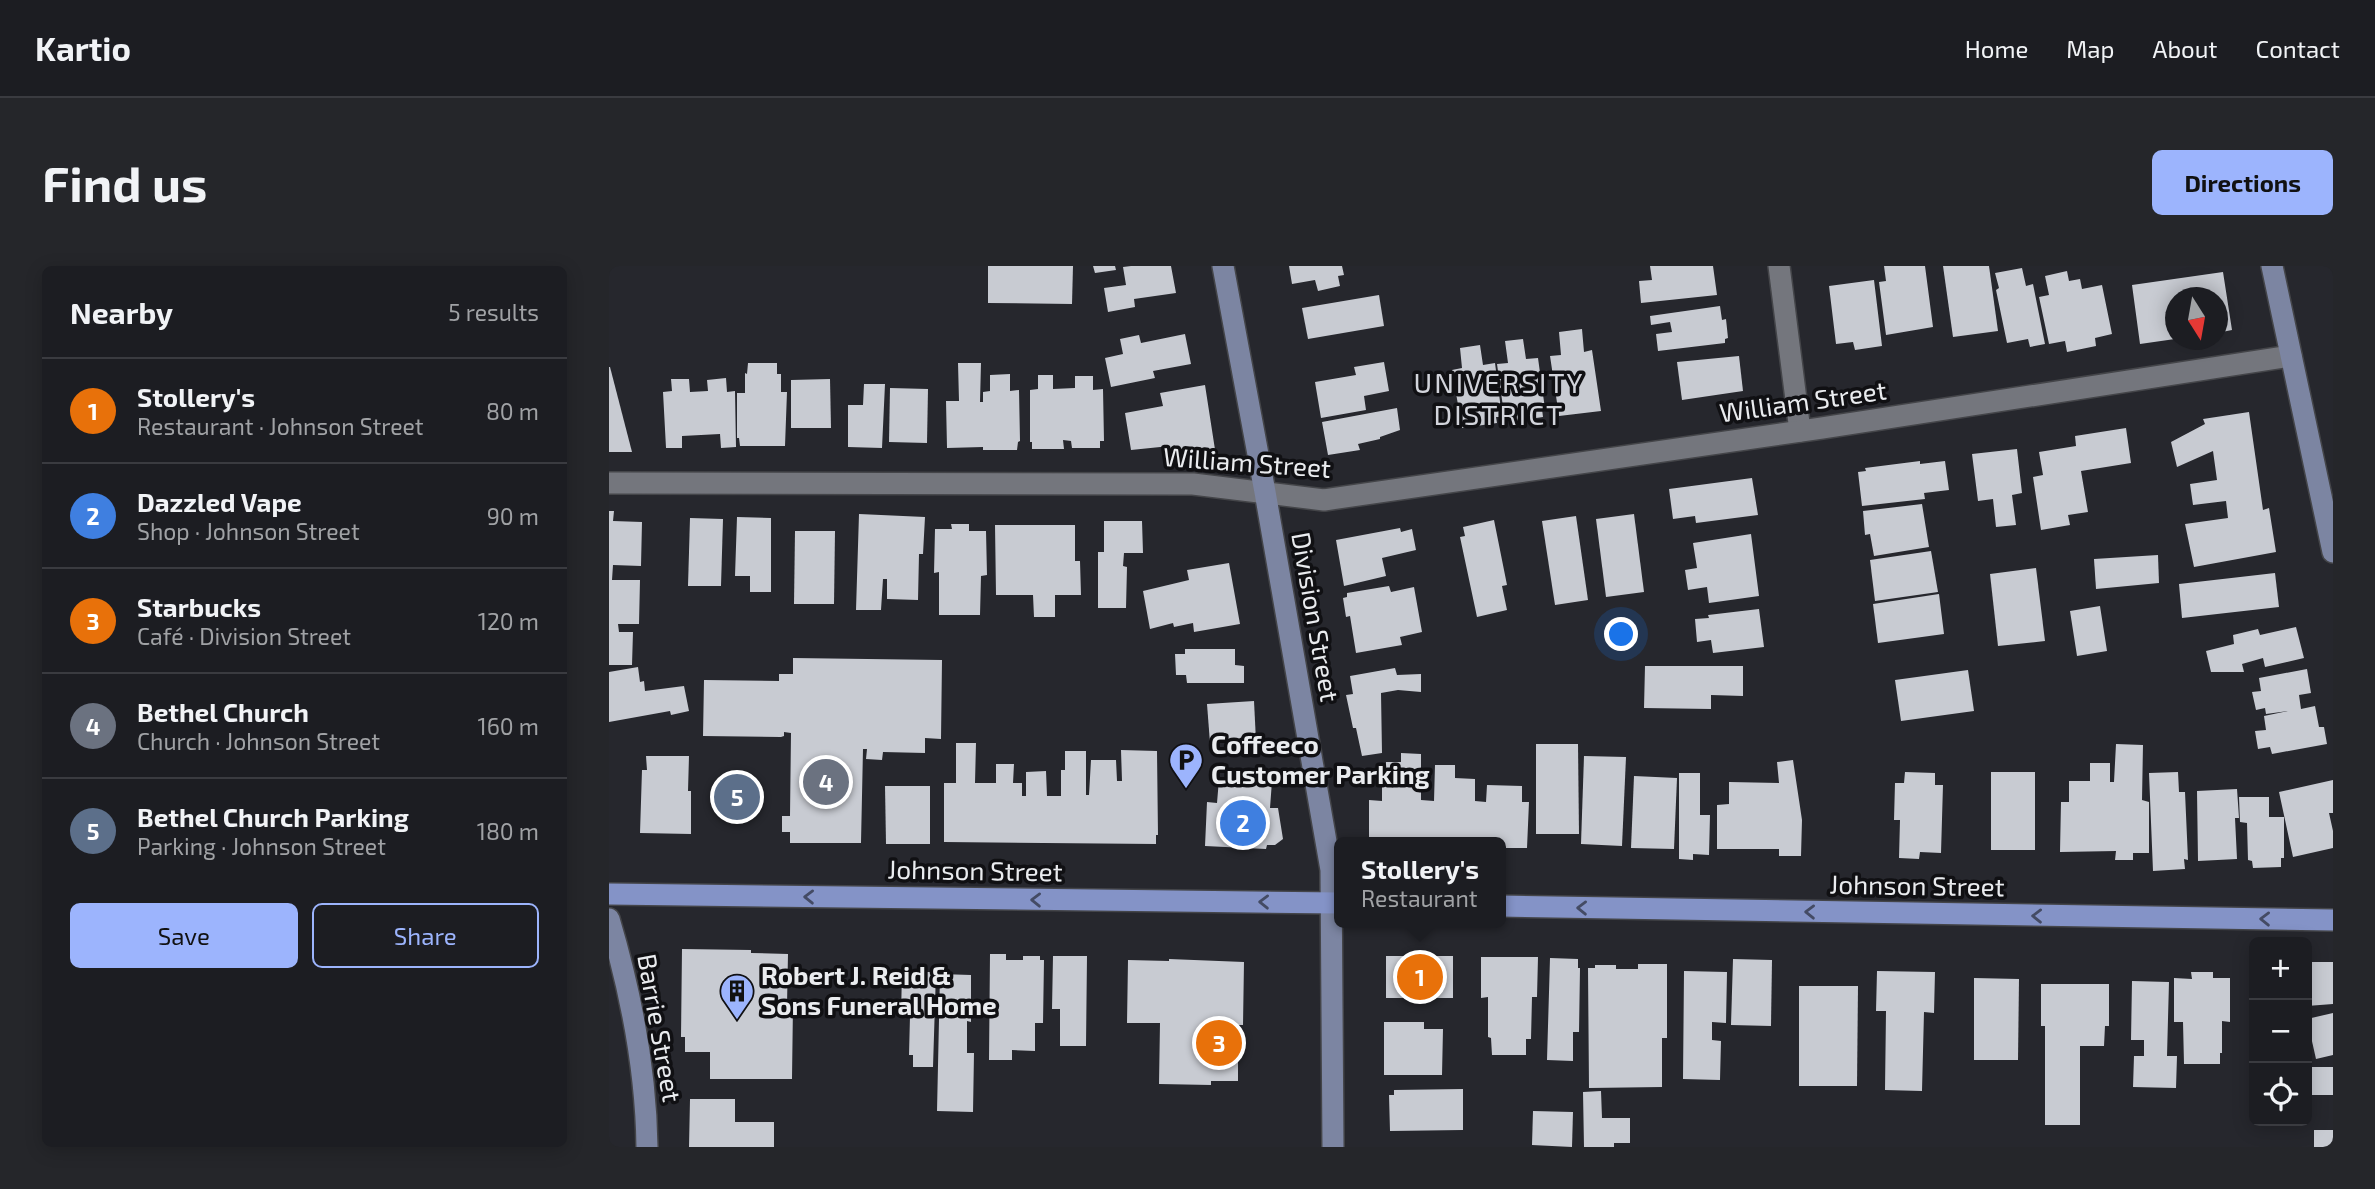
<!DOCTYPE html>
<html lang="en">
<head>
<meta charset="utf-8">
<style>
  body { margin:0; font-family:"Exo 2",sans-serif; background:#25262a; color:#f1f3f6 }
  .controls { position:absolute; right:21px; bottom:21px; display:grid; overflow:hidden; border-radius:10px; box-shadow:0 4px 18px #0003 }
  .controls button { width:63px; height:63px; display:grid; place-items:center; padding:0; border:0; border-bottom:2px solid #3a3b40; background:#1c1d22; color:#f1f3f6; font:35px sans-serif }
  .compass { position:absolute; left:1556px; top:21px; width:63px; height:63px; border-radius:50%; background:#1c1d22; box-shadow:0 4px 18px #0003; rotate:169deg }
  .you { position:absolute; left:1013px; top:369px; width:24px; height:24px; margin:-18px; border:5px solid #fff; border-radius:50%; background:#1a73e8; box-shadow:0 0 0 10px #1a73e833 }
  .badge { display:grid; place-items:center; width:46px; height:46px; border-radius:50%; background:#9cb4fd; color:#fff; font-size:23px; font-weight:700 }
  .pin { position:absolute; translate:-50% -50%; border:4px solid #fff; box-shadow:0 2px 7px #0006 }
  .popup { position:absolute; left:725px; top:571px; width:172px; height:91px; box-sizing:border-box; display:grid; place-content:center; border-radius:10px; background:#1c1d22; filter:drop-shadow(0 2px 5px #0005); font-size:23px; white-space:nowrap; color:#a0a2a5 }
  .popup b { font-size:26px; color:#f1f3f6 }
  .popup::after { content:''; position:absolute; left:50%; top:100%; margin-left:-14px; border:14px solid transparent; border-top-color:#1c1d22 }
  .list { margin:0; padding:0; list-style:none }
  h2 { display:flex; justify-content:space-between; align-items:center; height:91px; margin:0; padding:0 28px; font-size:30px }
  h2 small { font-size:23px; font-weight:400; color:#a0a2a5 }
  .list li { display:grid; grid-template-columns:46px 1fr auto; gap:21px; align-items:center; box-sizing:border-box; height:105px; padding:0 28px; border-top:2px solid #3a3b40 }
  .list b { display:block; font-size:26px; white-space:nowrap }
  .list p { margin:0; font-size:23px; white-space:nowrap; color:#a0a2a5 }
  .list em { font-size:23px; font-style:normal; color:#a0a2a5 }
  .actions { display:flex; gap:14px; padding:21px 28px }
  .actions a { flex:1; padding:16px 0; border:2px solid #9cb4fd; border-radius:10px; text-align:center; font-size:24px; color:#9cb4fd }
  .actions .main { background:#9cb4fd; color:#111 }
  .icon { flex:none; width:38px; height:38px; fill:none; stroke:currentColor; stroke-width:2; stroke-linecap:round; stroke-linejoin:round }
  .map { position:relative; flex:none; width:1724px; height:881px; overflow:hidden; border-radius:10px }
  header { display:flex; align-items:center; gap:42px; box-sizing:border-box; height:98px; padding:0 35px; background:#1c1d22; border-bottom:2px solid #3a3b40 }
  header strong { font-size:33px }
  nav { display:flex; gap:38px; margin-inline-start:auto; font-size:24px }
  .intro { display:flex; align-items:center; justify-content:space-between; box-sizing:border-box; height:168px; padding:0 42px }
  h1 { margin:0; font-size:49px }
  .button { padding:18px 32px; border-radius:10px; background:#9cb4fd; color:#111; font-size:24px; font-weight:700 }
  main { display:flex; gap:42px; padding:0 42px }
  aside { flex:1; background:#1c1d22; border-radius:10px; box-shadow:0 4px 18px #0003 }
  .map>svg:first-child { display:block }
</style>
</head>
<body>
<header>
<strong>Kartio</strong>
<nav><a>Home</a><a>Map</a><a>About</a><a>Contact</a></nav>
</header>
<div class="intro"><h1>Find us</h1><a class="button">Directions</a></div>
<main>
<aside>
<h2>Nearby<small>5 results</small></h2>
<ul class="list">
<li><span class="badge" style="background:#e8710a">1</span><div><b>Stollery's</b><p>Restaurant · Johnson Street</p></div><em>80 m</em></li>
<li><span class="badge" style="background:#3f7fe0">2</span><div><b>Dazzled Vape</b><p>Shop · Johnson Street</p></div><em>90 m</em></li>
<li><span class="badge" style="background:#e8710a">3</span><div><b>Starbucks</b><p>Café · Division Street</p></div><em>120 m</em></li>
<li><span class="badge" style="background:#6b7280">4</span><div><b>Bethel Church</b><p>Church · Johnson Street</p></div><em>160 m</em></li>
<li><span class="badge" style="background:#5c6f8a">5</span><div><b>Bethel Church Parking</b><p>Parking · Johnson Street</p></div><em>180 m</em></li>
</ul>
<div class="actions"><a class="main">Save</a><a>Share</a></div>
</aside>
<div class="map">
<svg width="1724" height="881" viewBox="0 0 1724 881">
  <rect width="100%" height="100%" fill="#26272d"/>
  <g fill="#c8cbd2">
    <path d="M379 0H464L463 38 379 37Z"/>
    <path d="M484 0H506L507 4 486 7Z"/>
    <path d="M522 0H562L567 27 525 33 526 41 499 46 495 22 517 19 514 1Z"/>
    <path d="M680 0H733L735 9 729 10 731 20 709 25 706 14 683 18Z"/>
    <path d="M1041 0H1104L1108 29 1032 37 1030 15 1043 14Z"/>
    <path d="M1275 0H1316L1324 61 1277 69 1270 16 1277 15Z"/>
    <path d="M1334 0H1380L1389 65 1344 71Z"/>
    <path d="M1413 2 1417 20 1424 18 1436 78 1421 81 1419 73 1398 77 1387 24 1390 22 1386 7Z"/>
    <path d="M1458 5 1460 15 1471 13 1473 23 1493 19 1503 68 1486 72 1487 80 1458 86 1456 75 1440 78 1430 31 1440 29 1436 10Z"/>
    <path d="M1614 6 1623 64 1608 67V32H1566V73L1531 78 1523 19Z"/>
    <path d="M1265 14 1273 80 1246 84 1244 76 1227 78 1220 20Z"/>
    <path d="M770 29 775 60 699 73 693 42Z"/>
    <path d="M1111 40 1113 54 1117 53 1119 72 1116 73V77L1049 85 1047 68 1063 66 1061 56 1042 59 1041 50Z"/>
    <path d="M973 63 975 86 983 84 992 145 950 150 941 90 952 89 950 66Z"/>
    <path d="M576 68 582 98 544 105 546 112 502 121 496 92 514 88 511 73 530 69 532 77Z"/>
    <path d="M914 73 917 93 929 92 936 143H933L934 151 900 156 899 148H895L888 98 899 97 896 75Z"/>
    <path d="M871 79 874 99 886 97 893 151H887L888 157 853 162 843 104 853 102 851 82Z"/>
    <path d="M1130 90 1134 125 1073 134 1068 96Z"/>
    <path d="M775 96 780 125 755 130 757 144 712 152 706 116 747 109 745 101Z"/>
    <path d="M139 97H168V108H172V126H178L176 180H131L130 172H128V127H136V107L138 108Z"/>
    <path d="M349 97H372L371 136H374V126L381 125V109L401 108V125L410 124 411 175 409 176 408 184H374V181L338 182 337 135H350Z"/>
    <path d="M0 101H1L23 186H0Z"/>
    <path d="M429 109H444V123L466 122V110H484V124L494 123 495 175H491V182H463L462 175 454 174 455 183H423V176H421V124L429 123Z"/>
    <path d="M117 112 118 126 126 125 127 181 112 182 111 168 73 170V182H57L54 126 63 125 62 113H80L81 126 99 125 98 114Z"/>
    <path d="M221 113 222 162H182V114Z"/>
    <path d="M255 118H276L273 182 239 181V139H254Z"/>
    <path d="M596 119 607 190 563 191 561 180 522 184 516 147 554 140 551 127Z"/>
    <path d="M281 122 319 123 318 177 280 176Z"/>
    <path d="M788 142 791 164 771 171V173L749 178 751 184 719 189 713 156Z"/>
    <path d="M1640 146 1654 244 1660 242 1667 286 1585 301 1576 258 1619 252 1617 235 1584 239 1581 218 1608 214 1604 185 1568 201 1562 176 1596 158 1594 153Z"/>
    <path d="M1517 162 1522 197 1472 205 1479 246 1459 249 1461 259 1432 264 1424 211 1434 209 1430 186 1467 180 1466 170Z"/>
    <path d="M1408 183 1413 227 1403 229 1407 259 1387 261 1384 233 1369 235 1363 188Z"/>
    <path d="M1311 195V198L1336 195 1340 224 1315 227 1316 233 1253 240 1249 206 1257 205 1256 202Z"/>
    <path d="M1143 212 1149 249 1087 257 1086 250 1064 253 1060 223Z"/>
    <path d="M1313 238 1320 281 1265 290 1261 268 1256 269 1254 245Z"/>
    <path d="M0 245H5L4 255 33 256 32 300 4 299 3 314H31L30 358H9L10 366H24L23 399H0Z"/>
    <path d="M250 248 316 251 314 288H310L309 334 278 333V313H274L272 344H247Z"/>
    <path d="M1025 248 1035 326 997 331 987 253Z"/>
    <path d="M967 250 979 334 946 339 933 255Z"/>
    <path d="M128 251 162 252V326H141V310H126Z"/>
    <path d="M81 252 114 253 112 320H79Z"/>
    <path d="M885 254 898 319 893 320 898 344 868 351 851 271 856 270 854 261Z"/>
    <path d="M495 255H533L534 287H515L514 300 518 301 517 342H489V286H495Z"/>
    <path d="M342 258H360V265H377L378 309 372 310 371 349H330V306L325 307 326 263H343Z"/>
    <path d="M386 259H466V295H471L472 329H446V351H425L424 329H387Z"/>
    <path d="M791 262 792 266 803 263 807 284 773 292 777 310 735 320 727 274Z"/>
    <path d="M186 265H226L225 338H185Z"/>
    <path d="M1142 268 1150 330 1100 337 1098 321 1079 324 1076 304 1088 302 1084 277Z"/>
    <path d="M1322 285 1329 326 1266 335 1261 294Z"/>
    <path d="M1549 289 1550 317 1487 323 1485 293Z"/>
    <path d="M620 297 631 358 585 366 584 357 565 361 564 357 541 363 534 325 580 314 578 304Z"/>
    <path d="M1427 302 1436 375 1389 380 1381 308Z"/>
    <path d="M1666 307 1670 341 1573 352 1570 318Z"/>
    <path d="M780 320 782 326 805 321 813 366 791 371 793 379 747 387 741 350 737 351 734 332 738 331V327Z"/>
    <path d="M1330 328 1335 368 1269 377 1264 338Z"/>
    <path d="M1491 340 1498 385 1468 390 1461 345Z"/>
    <path d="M1150 343 1155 381 1104 387 1102 374 1088 376 1086 353 1100 352 1099 349Z"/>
    <path d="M1687 361 1695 392 1656 401 1654 392 1633 398 1635 406H1602L1597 385 1625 378 1624 369 1649 363 1651 369Z"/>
    <path d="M576 383H626V399L635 400V417H578L577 409H567L566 388H576Z"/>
    <path d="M184 392 333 394 332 473 316 472V487L274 486 273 494 257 493 258 483H254L252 577H181V566H173V550H181L182 467 175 466V470L172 471 94 470 95 414 170 415V408H184Z"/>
    <path d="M1036 400H1134V430L1102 429V443L1035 442Z"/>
    <path d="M29 401 31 416 35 415 36 425 75 420 80 445 62 449 61 445 0 456V406Z"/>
    <path d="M786 402 788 409 812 408V426L789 424 772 427 773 487 753 490 747 462H744L737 429 744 428 741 410Z"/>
    <path d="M1698 403 1702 427 1690 429 1692 443 1706 440 1710 461H1715L1718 478 1663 488 1661 481 1649 483 1646 465 1657 464 1655 450 1679 445 1657 448 1656 442 1647 444 1643 426 1652 425 1650 412Z"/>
    <path d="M1359 404 1365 445 1292 455 1286 414Z"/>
    <path d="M645 435 647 475 601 477 598 438Z"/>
    <path d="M347 477H367L366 517H387V498H405L404 517H413V530H417V506L437 505 438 530H452V504H456V485H477V529H480L482 494H507L508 515H513L512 484 548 485 549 569H547V578L335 576V517H347Z"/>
    <path d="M927 478H969L970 568H927Z"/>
    <path d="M1507 478 1534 479 1533 534 1540 536V587H1524V594H1506L1507 585 1451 586 1452 536H1460V515H1481V497H1501V516H1505Z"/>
    <path d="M792 487 812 488V534L825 535 826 499H846V512L866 513V535L877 536 878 519 913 520V536H920L918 582H892V576H760V534L773 535V511H777V496H792Z"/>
    <path d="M37 490H80L79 525H82V568L31 567 33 504H38Z"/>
    <path d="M975 490 1017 491 1013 580 972 578Z"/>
    <path d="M1184 494 1193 554 1192 590H1170V583H1108V539L1120 538V516L1170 517 1168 496Z"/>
    <path d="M1296 506 1326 507V519H1334L1332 587 1311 586 1310 593 1290 592 1291 554H1285L1286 517H1295Z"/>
    <rect x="1382" y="506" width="44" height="78"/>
    <path d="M1569 506 1570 526H1576L1579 594 1575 593 1576 603 1544 605 1540 507Z"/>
    <path d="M1070 507H1091V549H1101L1100 589 1084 588V594L1070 593Z"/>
    <path d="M1025 510 1068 512 1065 583 1022 582Z"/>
    <path d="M610 513 663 515 661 542H669L674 573 666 579H658L657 583 596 580 598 536 608 537Z"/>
    <path d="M1724 514V547H1720L1724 565V582L1684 591 1670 526Z"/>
    <path d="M276 520H321V578H277Z"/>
    <path d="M1628 523 1630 552H1626L1628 593 1589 595 1588 525Z"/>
    <path d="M1630 531H1660V551H1675V592H1672V601L1644 602 1643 595 1639 594 1638 557 1631 556Z"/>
    <path d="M73 683 142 684V687L179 688 178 739H184L183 813H101V786H76V771H72Z"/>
    <path d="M381 688H397V694H414V690H431V694H435L434 757H426V785L403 784V794H380Z"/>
    <path d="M444 690H478L477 780H451V743H443Z"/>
    <rect x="777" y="690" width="67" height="42"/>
    <path d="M872 691H929L928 731H923L922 773H917V789H883L882 772 879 771V731L872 732Z"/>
    <path d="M941 692 969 693V702H971L970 766H964V795L938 794Z"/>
    <path d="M560 693 635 696 634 759H629V815H602V819L550 818 551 757H518L519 694 560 695Z"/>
    <path d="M1124 693 1163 694 1162 760 1122 759Z"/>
    <path d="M1698 696H1724V738L1698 740Z"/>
    <path d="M1029 698H1058V772H1053V821L980 822 979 702H986V699H1007V703H1029Z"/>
    <path d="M1075 705 1118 706 1117 757 1103 756V774L1112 775 1111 814 1074 813Z"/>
    <path d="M1268 705 1326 706 1325 747 1315 746 1313 825 1276 824 1277 745H1267Z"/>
    <path d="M293 706H327L324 801H304V789H300L301 750 292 749Z"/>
    <path d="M1582 706H1604V712H1621V756L1613 755V787H1611V798H1575L1574 756H1565V712L1583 713Z"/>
    <path d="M331 708 362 709V756L358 755V787H365L364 846 328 845Z"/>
    <path d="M1365 712 1410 713 1409 794H1365Z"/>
    <path d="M1523 715 1560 716 1558 790H1568L1567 822 1524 821 1525 790H1535V774H1522Z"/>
    <path d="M1432 718H1500V760H1496L1495 780H1471V859H1436V760H1432Z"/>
    <path d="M1190 720H1249L1248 820H1190Z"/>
    <path d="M1724 747V789L1707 793 1698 753Z"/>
    <path d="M775 756H815V763H834L833 809H775Z"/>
    <rect x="1698" y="801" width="26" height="28"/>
    <path d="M854 823V864L781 865 780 829H785V824Z"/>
    <path d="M992 825 993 852H1021V877H1005V881H975L974 826Z"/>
    <path d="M81 833H126V856H165V881H80Z"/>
    <path d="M924 845 964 846 963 881 923 879Z"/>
    <rect x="1705" y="864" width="19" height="17"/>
  </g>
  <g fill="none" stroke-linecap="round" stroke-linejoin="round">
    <g stroke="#444549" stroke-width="24">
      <g id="street">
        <path d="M1170 0 1191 165"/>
        <path d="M0 217 584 218 715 234 1213 162 1682 90"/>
      </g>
    </g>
    <g stroke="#444549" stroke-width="24">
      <g id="secondary">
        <path d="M614 0 656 226 722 604 724 881"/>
        <path d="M1663 0 1724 286"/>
        <path d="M0 653C22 727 37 804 38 881"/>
      </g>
    </g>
    <g stroke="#444549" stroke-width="24">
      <g id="primary">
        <path d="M0 628 730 637"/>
        <path d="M892 640 1724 654"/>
      </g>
    </g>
    <use href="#street" stroke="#74767d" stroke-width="21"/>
    <use href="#secondary" stroke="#7c85a2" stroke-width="21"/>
    <use href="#primary" stroke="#8493c7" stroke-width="21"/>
  </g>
  <defs><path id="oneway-chevron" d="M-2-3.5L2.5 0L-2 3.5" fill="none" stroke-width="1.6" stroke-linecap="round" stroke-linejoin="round" transform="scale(1.75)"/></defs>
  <g stroke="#444b64">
    <use href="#oneway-chevron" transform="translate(200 631) rotate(-179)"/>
    <use href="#oneway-chevron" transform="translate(427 634) rotate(-179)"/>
    <use href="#oneway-chevron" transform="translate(655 636) rotate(-179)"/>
    <use href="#oneway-chevron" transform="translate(973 642) rotate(-179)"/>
    <use href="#oneway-chevron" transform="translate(1201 646) rotate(-179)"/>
    <use href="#oneway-chevron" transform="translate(1428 650) rotate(-179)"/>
    <use href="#oneway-chevron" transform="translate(1656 653) rotate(-179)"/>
  </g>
  <defs>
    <g id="parking-pin" transform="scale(1.75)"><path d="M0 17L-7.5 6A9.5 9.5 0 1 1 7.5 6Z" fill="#9cb4fd" stroke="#101013"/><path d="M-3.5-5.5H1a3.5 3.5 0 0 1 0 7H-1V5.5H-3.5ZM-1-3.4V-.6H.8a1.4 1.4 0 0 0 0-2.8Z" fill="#111"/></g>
    <g id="building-pin" transform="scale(1.75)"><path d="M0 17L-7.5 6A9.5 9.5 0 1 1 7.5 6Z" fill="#9cb4fd" stroke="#101013"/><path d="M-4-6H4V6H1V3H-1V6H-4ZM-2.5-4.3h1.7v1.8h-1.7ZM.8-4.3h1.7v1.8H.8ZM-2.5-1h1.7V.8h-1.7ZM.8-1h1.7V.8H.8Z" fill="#111"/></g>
  </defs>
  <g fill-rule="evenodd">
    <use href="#parking-pin" x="577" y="494"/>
    <use href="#building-pin" x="128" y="725"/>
  </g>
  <g text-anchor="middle" stroke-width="7" stroke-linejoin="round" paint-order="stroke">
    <g font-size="26" fill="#eaecef" stroke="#101013">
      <text transform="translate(1194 136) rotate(-8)" y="9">William Street</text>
      <text transform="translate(638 197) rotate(4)" y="9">William Street</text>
      <text transform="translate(706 351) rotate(80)" y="9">Division Street</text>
      <text transform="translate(366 605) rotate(1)" y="9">Johnson Street</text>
      <text transform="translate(1308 620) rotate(1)" y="9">Johnson Street</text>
      <text transform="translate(50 762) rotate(80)" y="9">Barrie Street</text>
    </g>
    <g font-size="26" font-weight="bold" fill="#eaecef" stroke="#101013" text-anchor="start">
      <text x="602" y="488">Coffeeco<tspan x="602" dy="30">Customer Parking</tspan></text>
      <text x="152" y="719">Robert J. Reid &amp;<tspan x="152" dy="30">Sons Funeral Home</tspan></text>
    </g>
    <g font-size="28" letter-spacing="2" fill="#d2d4db" stroke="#101013">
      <text x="890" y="127">UNIVERSITY<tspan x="890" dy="32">DISTRICT</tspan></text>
    </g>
  </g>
</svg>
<div class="controls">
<button>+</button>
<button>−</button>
<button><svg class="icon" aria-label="locate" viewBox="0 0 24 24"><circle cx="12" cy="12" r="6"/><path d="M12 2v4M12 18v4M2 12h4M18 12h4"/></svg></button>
</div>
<svg class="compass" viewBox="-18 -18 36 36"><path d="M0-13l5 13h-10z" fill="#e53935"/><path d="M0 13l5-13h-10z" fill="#a0a2a5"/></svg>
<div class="you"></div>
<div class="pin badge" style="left:811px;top:711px;background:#e8710a">1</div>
<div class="popup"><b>Stollery's</b>Restaurant</div>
<div class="pin badge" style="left:634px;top:557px;background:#3f7fe0">2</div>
<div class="pin badge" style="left:610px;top:777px;background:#e8710a">3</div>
<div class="pin badge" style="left:217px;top:516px;background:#6b7280">4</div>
<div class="pin badge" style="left:128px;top:531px;background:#5c6f8a">5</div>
</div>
</main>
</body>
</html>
